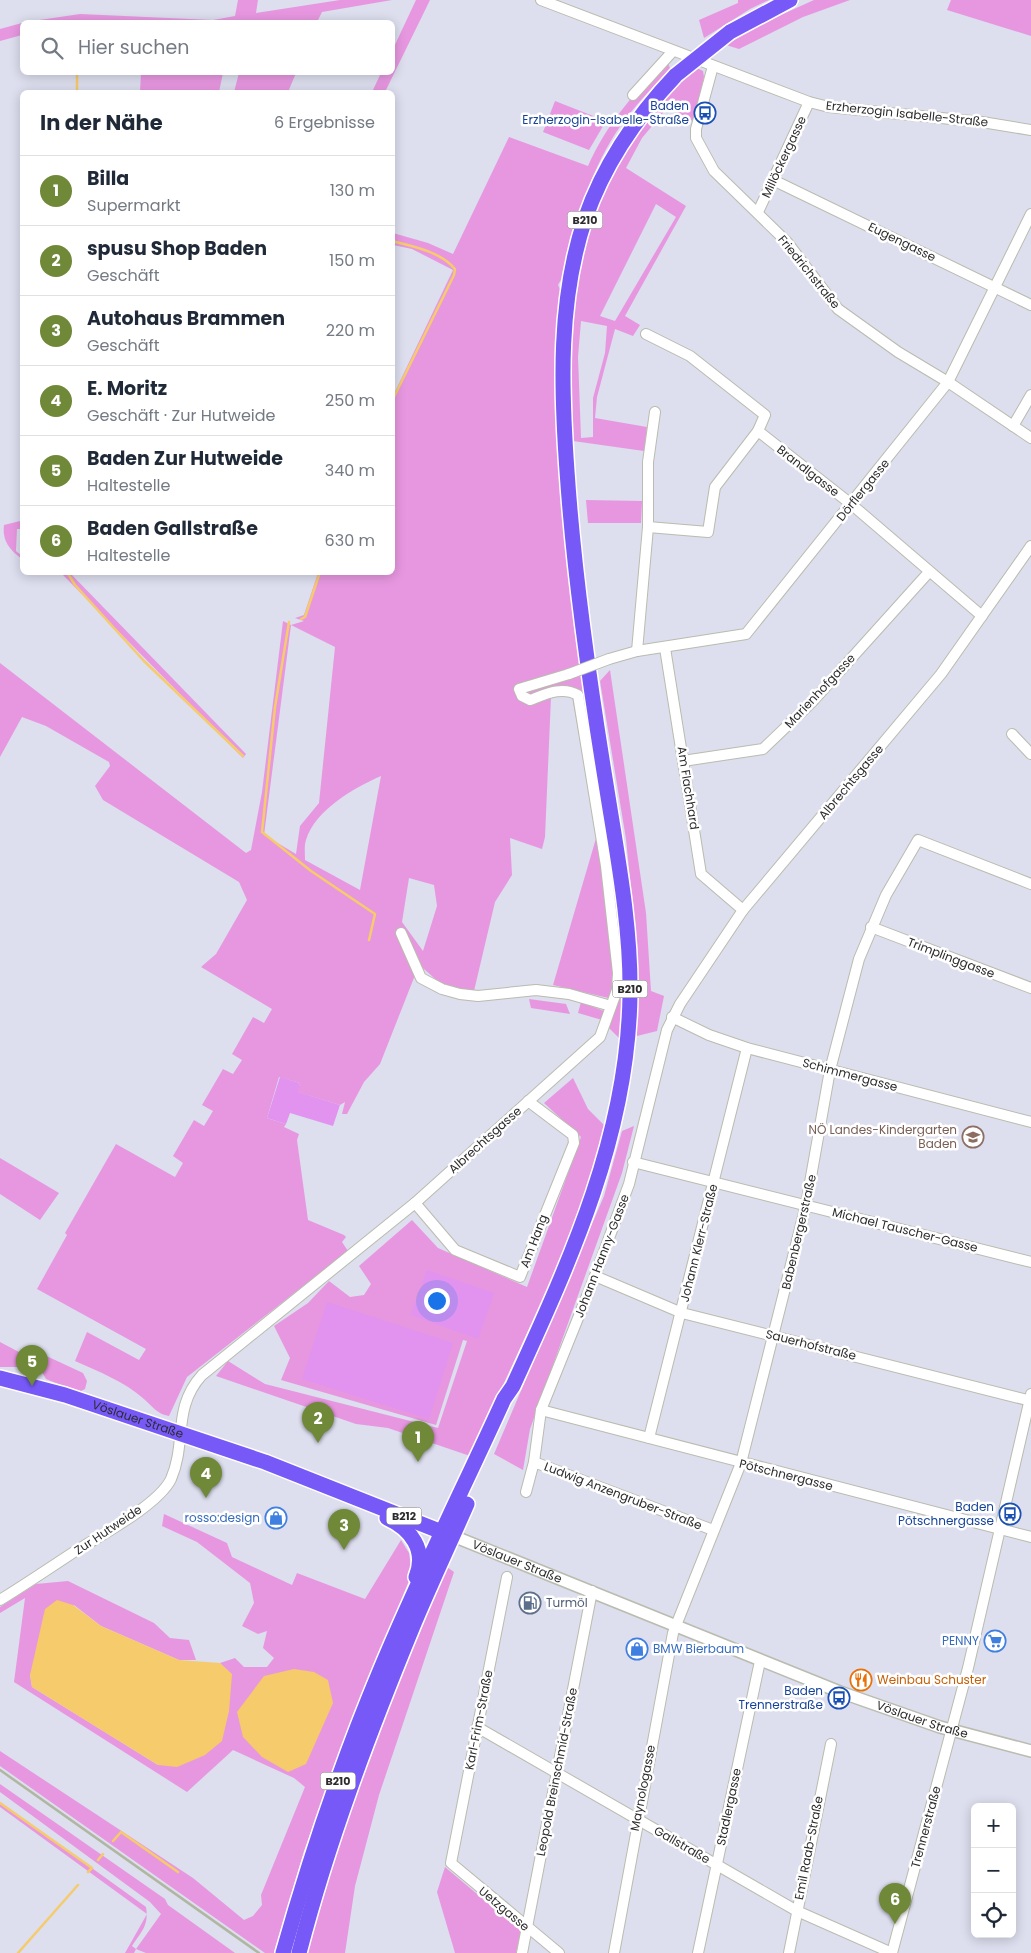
<!DOCTYPE html>
<html lang="de">
<head>
<meta charset="utf-8">
<style>
  body { margin:0; font-family:Poppins,sans-serif; background:#f2f2f3; color:#1f2937 }
  .controls { position:absolute; right:15px; bottom:15px; display:grid; overflow:hidden; border-radius:8px; box-shadow:0 2px 12px #0003 }
  .controls button { width:45px; height:45px; display:grid; place-items:center; padding:0; border:0; border-bottom:1px solid #e0e1e3; background:#fff; color:#1f2937; font:25px sans-serif }
  .you { position:absolute; left:436px; top:1300px; width:18px; height:18px; margin:-12px; border:4px solid #fff; border-radius:50%; background:#1a73e8; box-shadow:0 0 0 8px #1a73e833 }
  .badge { display:grid; place-items:center; width:32px; height:32px; border-radius:50%; background:#6f8938; color:#fff; font-size:16px; font-weight:700 }
  .pin { position:absolute; translate:-50% -41px; filter:drop-shadow(0 1px 2px #0008) }
  .pin::after { content:''; position:absolute; top:26px; width:18px; height:15px; background:inherit; clip-path:polygon(0 0,100% 0,50% 100%) }
  .list { margin:0; padding:0; list-style:none }
  h2 { display:flex; justify-content:space-between; align-items:center; height:65px; margin:0; padding:0 20px; font-size:21px }
  h2 small { font-size:16px; font-weight:400; color:#747a83 }
  .list li { display:grid; grid-template-columns:32px 1fr auto; gap:15px; align-items:center; box-sizing:border-box; height:70px; padding:0 20px; border-top:1px solid #e0e1e3 }
  .list b { display:block; font-size:19px; white-space:nowrap }
  .list p { margin:0; font-size:16px; white-space:nowrap; color:#747a83 }
  .list em { font-size:16px; font-style:normal; color:#747a83 }
  .icon { flex:none; width:28px; height:28px; fill:none; stroke:currentColor; stroke-width:2; stroke-linecap:round; stroke-linejoin:round }
  .map { position:relative; flex:none; width:1031px; height:1953px; overflow:hidden }
  .search { position:absolute; background:#fff; box-shadow:0 2px 12px #0003; left:20px; top:20px; width:375px; height:55px; display:flex; align-items:center; gap:12px; box-sizing:border-box; padding:0 18px; border-radius:8px; color:#747a83; font-size:19px }
  .panel { position:absolute; background:#fff; box-shadow:0 2px 12px #0003; left:20px; top:90px; width:375px; height:485px; border-radius:8px }
  .map>svg:first-child { display:block }
</style>
</head>
<body>
<div class="map">
<svg width="1031" height="1953" viewBox="0 0 1031 1953">
  <rect width="100%" height="100%" fill="#dddeee"/>
  <g fill="#e797e0" fill-rule="evenodd">
    <path d="M238 0H258L256 13 340 0H392L322 12 317 22H26L80 14 213 20 235 16Z"/>
    <path d="M416 0H430L385 92H372L381 73 392 72 393 49Z"/>
    <path d="M738 0H769L750 9 704 38 699 20 738 3Z"/>
    <path d="M814 0H850L803 17 739 49 726 45 754 27Z"/>
    <path d="M951 0H1031V36L947 10Z"/>
    <path d="M22 23V35L0 41V29Z"/>
    <path d="M667 61 670 68C656 84 640 100 627 117 591 164 576 220 563 276L558 285 562 294 558 370 622 925 624 1001 619 1038 608 1027 617 1000 553 985 597 835 572 696 551 697 545 837 542 849 510 838 512 875 495 902 474 991C446 994 438 980 419 965L380 1064 364 1082 347 1114H342L345 1102 340 1105 297 1092 300 1083 279 1077 267 1118 286 1124 284 1127 299 1134 297 1140 308 1220 344 1235 346 1237 342 1242 348 1251 187 1377 169 1416C157 1414 153 1407 144 1399 124 1381 99 1372 75 1361L87 1332 139 1360 146 1349 37 1289 67 1235 65 1233 116 1144 175 1177 183 1163 173 1156 194 1120 204 1126 213 1111 202 1105 223 1069 233 1074 242 1060 232 1054 253 1017 264 1023 272 1009 201 967 216 954 247 900 239 882 103 800 95 786 110 766 109 762 46 726 22 717 0 757V663L246 853 251 850 262 792 283 621 291 625 304 621 295 618 304 615 318 573 392 572 393 396 453 270 412 249 393 245V233L428 243 453 254 509 137 588 166C606 125 635 91 667 61ZM291 625 335 647 319 803 300 826 296 854 264 835ZM381 776 360 890 305 860C305 854 304 846 306 840 315 810 354 788 381 776ZM409 878 434 885 437 906 423 951 402 922Z"/>
    <path d="M697 68 703 71 704 77 693 121 667 108 642 138 626 168 686 206 625 316 640 325 633 336 615 329 597 397 595 418 647 427 644 451 573 441C572 406 568 370 570 335 575 255 603 173 653 110 666 95 682 81 697 68ZM656 204 676 217 615 321 600 316ZM581 321 607 326 605 353 593 398V437L581 438 578 357Z"/>
    <path d="M141 73V72L223 73 219 92H140Z"/>
    <path d="M239 73V72L296 73 288 92H234Z"/>
    <path d="M555 101 606 121 589 150 543 132Z"/>
    <path d="M586 500 642 501 641 523H588Z"/>
    <path d="M20 521 22 522V529H17L16 551 22 556V559C10 550 2 541 4 525Z"/>
    <path d="M61 573H70L246 754 243 758Z"/>
    <path d="M610 670 646 913 651 991 664 996 657 1031 637 1036V948L626 839 600 681Z"/>
    <path d="M529 999 566 1004 570 1014 531 1008Z"/>
    <path d="M581 1002 604 1011 602 1020 578 1013Z"/>
    <path d="M573 1078 588 1109 606 1127 591 1177 563 1255 474 1448 473 1457 388 1428 356 1424 216 1376 228 1361 265 1384 438 1428 467 1341 463 1340 436 1425 281 1380 290 1358 274 1326 308 1303 329 1281 350 1297 364 1295 371 1284 359 1266 412 1220 438 1248 527 1287 581 1137 544 1103Z"/>
    <path d="M634 1126 622 1173 530 1429 523 1470 494 1454 604 1196 622 1131Z"/>
    <path d="M0 1158 59 1193 40 1220 0 1194Z"/>
    <path d="M0 1342 36 1361 40 1353 83 1373 87 1381 85 1389 79 1392 46 1379 42 1372 17 1367H0Z"/>
    <path d="M164 1514 227 1543 232 1557 292 1585 297 1573 365 1599 401 1540 409 1553 412 1573 332 1773 304 1851 274 1953H265L0 1766V1751L193 1878 244 1920 253 1916 262 1905 261 1895 305 1787 294 1778 233 1750 187 1792 14 1682 25 1598 0 1613V1607L36 1584 68 1581 154 1623 170 1638 189 1640 196 1660H179L101 1626 74 1605 30 1675 32 1687 158 1765 231 1674 220 1663 235 1658 244 1667H267L274 1658 263 1648 267 1631 258 1634 242 1626 254 1603 250 1583 197 1542 162 1526Z"/>
    <path d="M447 1567 454 1572 379 1795 355 1886 345 1953H306L357 1784Z"/>
    <path d="M0 1784 165 1899 168 1905 235 1953H146L136 1949 134 1953H125L147 1914 0 1807V1802L146 1907C149 1925 142 1931 132 1946L136 1949 161 1914 150 1902 0 1792Z"/>
    <path d="M445 1867 521 1931 516 1953H455L437 1892Z"/>
  </g>
  <g fill="#e193ef">
    <path d="M280 1077 300 1083 298 1092 340 1105 333 1126 290 1113 286 1124 267 1118Z"/>
    <path d="M427 1270 494 1293 478 1339 411 1315Z"/>
    <path d="M327 1302 453 1343 429 1419 302 1379Z"/>
  </g>
  <g fill="#f5cb6c">
    <path d="M57 1600 73 1605 101 1626 179 1660 220 1663 232 1674 229 1711 222 1741 205 1755 177 1767 158 1765 32 1687 30 1675 45 1609Z"/>
    <path d="M294 1669 314 1672 328 1680 333 1703 306 1764 288 1772 262 1757 243 1737 237 1712 264 1676Z"/>
  </g>
  <g fill="none" stroke-linecap="round" stroke-linejoin="round">
    <g stroke="#f5cb6c" stroke-width="2.5">
      <path d="M77 72V92"/>
      <path d="M392 241C413 246 441 252 455 269L454 275 392 401"/>
      <path d="M67 572 75 585 144 661 243 756"/>
      <path d="M301 619 305 617 320 572"/>
      <path d="M289 622 275 707 262 832 311 871 375 914 369 940"/>
      <path d="M0 1803 92 1868 88 1872"/>
      <path d="M113 1841 121 1832 178 1872"/>
      <path d="M98 1860 103 1854"/>
      <path d="M18 1953 78 1885"/>
    </g>
    <g stroke="#b9bcae" stroke-width="12">
      <g id="minor">
        <path d="M541 0 809 102 829 107 982 122 1031 130"/>
        <path d="M713 66 696 129V138L714 171 787 242 838 309 898 352 948 382 1031 438"/>
        <path d="M633 95 673 51"/>
        <path d="M773 180 1031 305"/>
        <path d="M758 212 809 102"/>
        <path d="M646 334 690 356 765 415 758 431 851 504 982 616"/>
        <path d="M1013 426 1031 395"/>
        <path d="M648 527 708 532 715 487 758 431"/>
        <path d="M665 648 701 874 743 910"/>
        <path d="M637 651 648 527V462L655 412"/>
        <path d="M609 659 637 651 746 634 948 382 1031 214"/>
        <path d="M1012 734 1031 754"/>
        <path d="M683 761 763 749 812 702 929 572"/>
        <path d="M871 927 1031 988"/>
        <path d="M401 933 421 978 442 989 460 994 478 996 536 990 569 994 611 1006"/>
        <path d="M672 1017 709 1035 747 1048 1031 1122"/>
        <path d="M633 1162 1031 1262"/>
        <path d="M415 1203 455 1250 520 1277 574 1143 573 1135 528 1101"/>
        <path d="M595 1276 682 1313 1031 1401"/>
        <path d="M541 1410 1031 1537"/>
        <path d="M649 1438 747 1048"/>
        <path d="M534 1462 713 1530"/>
        <path d="M526 1492 534 1462 541 1410 595 1276 629 1184 667 1030 680 1004 743 910 941 674 1031 546"/>
        <path d="M507 1577 451 1863 559 1953"/>
        <path d="M0 1600C26 1584 51 1567 77 1550 102 1535 159 1504 171 1479 187 1442 172 1408 202 1375L415 1203 600 1037 617 990 618 973 606 866 578 695C562 686 546 694 530 700L522 696 519 689 569 674"/>
        <path d="M477 1727 797 1911 892 1953"/>
        <path d="M522 1953 592 1591"/>
        <path d="M614 1953 673 1633 741 1463 806 1205 830 1070 859 959 886 895 918 840 1031 884"/>
        <path d="M698 1953 760 1661"/>
        <path d="M789 1953 831 1744"/>
        <path d="M892 1953 968 1668 1031 1394"/>
      </g>
    </g>
    <g stroke="#b9bcae" stroke-width="14">
      <g id="tertiary">
        <path id="s1" d="M453 1536 840 1692 940 1727 1031 1751"/>
      </g>
    </g>
    <g stroke="#fff" stroke-width="18">
      <g id="primary">
        <path d="M730 32 790 0"/>
        <path id="s2" d="M0 1378 65 1395 265 1462 452 1536"/>
        <path d="M387 1518C411 1529 427 1550 416 1577"/>
        <path d="M283 1953C310 1857 342 1762 380 1671 418 1579 463 1489 504 1399L513 1386C570 1261 628 1136 630 995 631 924 617 854 606 784 589 680 574 576 567 471 561 387 558 300 585 219 604 164 636 117 676 75"/>
        <path d="M299 1953C328 1841 369 1733 413 1626 430 1585 449 1545 467 1504"/>
      </g>
    </g>
    <use href="#minor" stroke="#fff" stroke-width="10"/>
    <use href="#tertiary" stroke="#fff" stroke-width="11"/>
    <use href="#primary" stroke="#7759f8" stroke-width="15"/>
    <path stroke="#b0b7a0" stroke-width="2.5" d="M0 1770 259 1953"/>
    <g stroke="#b9bcae" stroke-width="12" stroke-linecap="butt">
      <path id="minor-bridge" d="M569 674 609 659"/>
    </g>
    <g stroke="#fff" stroke-width="18" stroke-linecap="butt">
      <path id="primary-bridge" d="M676 75 730 32"/>
    </g>
    <use href="#minor-bridge" stroke="#fff" stroke-width="10"/>
    <use href="#primary-bridge" stroke="#7759f8" stroke-width="15"/>
  </g>
  <defs>
    <g id="bus-ring" transform="scale(1.125)"><circle r="9.5" fill="#fff" stroke="#1a4fb4" stroke-width="1.5"/><path d="M-5-6H5V4H4V6H2V4H-2V6H-4V4H-5ZM-3.5-4V0h7V-4ZM-3.5 1.2v1.5H-2V1.2ZM2 1.2v1.5H3.5V1.2Z" fill="#1a4fb4"/></g>
    <g id="school-ring" transform="scale(1.125)"><circle r="9.5" fill="#fff" stroke="#8d6e63" stroke-width="1.5"/><path d="M0-5L7-2L0 1L-7-2ZM-4 1L0 2.5L4 1V4Q0 6-4 4Z" fill="#8d6e63"/></g>
    <g id="shop-ring" transform="scale(1.125)"><circle r="9.5" fill="#fff" stroke="#3f7fe0" stroke-width="1.5"/><path d="M-5-2.5h2.3a2.7 3.5 0 0 1 5.4 0H5L5.5 6h-11ZM-1.5-2.5h3a1.5 2.3 0 0 0-3 0Z" fill="#3f7fe0"/></g>
    <g id="fuel-ring" transform="scale(1.125)"><circle r="9.5" fill="#fff" stroke="#5c6f8a" stroke-width="1.5"/><path d="M-5.5-6h7V0h2V4h1.3V-2.5L3-4.5l.8-.8L6-3V5H2.5V1h-1V6h-7ZM-4.2-4.7v3.2H.2V-4.7Z" fill="#5c6f8a"/></g>
    <g id="supermarket-ring" transform="scale(1.125)"><circle r="9.5" fill="#fff" stroke="#3f7fe0" stroke-width="1.5"/><path d="M-6-5.5h2.5l.6 2H6L4.5 2H-2.5L-4.4-4H-6ZM-1.5 3.2a1.3 1.3 0 1 0 .1 0ZM3 3.2a1.3 1.3 0 1 0 .1 0Z" fill="#3f7fe0"/></g>
    <g id="restaurant-ring" transform="scale(1.125)"><circle r="9.5" fill="#fff" stroke="#e8710a" stroke-width="1.5"/><path d="M-5-6h1v4h1v-4h1v4h1v-4h1v5L-1.5 .5V6h-2V.5L-5-1ZM5-6V6H3V1.5H1.5Q1.5-4 5-6Z" fill="#e8710a"/></g>
  </defs>
  <g fill-rule="evenodd">
    <use href="#bus-ring" x="705" y="113"/>
    <use href="#school-ring" x="973" y="1137"/>
    <use href="#bus-ring" x="1010" y="1514"/>
    <use href="#shop-ring" x="276" y="1518"/>
    <use href="#fuel-ring" x="530" y="1603"/>
    <use href="#supermarket-ring" x="995" y="1641"/>
    <use href="#shop-ring" x="637" y="1649"/>
    <use href="#restaurant-ring" x="861" y="1680"/>
    <use href="#bus-ring" x="839" y="1698"/>
  </g>
  <g text-anchor="middle" stroke-width="5" stroke-linejoin="round" paint-order="stroke">
    <g fill="#fff" stroke="#6b6b6b" stroke-width="1">
      <rect x="567.5" y="211.5" width="35" height="17" rx="4"/>
      <rect x="612.5" y="980.5" width="35" height="17" rx="4"/>
      <rect x="386.5" y="1507.5" width="35" height="17" rx="4"/>
      <rect x="320.5" y="1772.5" width="35" height="17" rx="4"/>
    </g>
    <g font-size="11" font-weight="bold" fill="#2c2c2c">
      <text x="585" y="224">B210</text>
      <text x="630" y="993">B210</text>
      <text x="404" y="1520">B212</text>
      <text x="338" y="1785">B210</text>
    </g>
    <g font-size="12" fill="#164399" stroke="#fff" text-anchor="end">
      <text x="689" y="110">Baden<tspan x="689" dy="14">Erzherzogin-Isabelle-Straße</tspan></text>
      <text x="994" y="1511">Baden<tspan x="994" dy="14">Pötschnergasse</tspan></text>
      <text x="823" y="1695">Baden<tspan x="823" dy="14">Trennerstraße</tspan></text>
    </g>
    <g font-size="12" fill="#2c2c2c" stroke="#fff">
      <text transform="translate(907 114) rotate(6)" y="4">Erzherzogin Isabelle-Straße</text>
      <text transform="translate(784 157) rotate(-65)" y="4">Millöckergasse</text>
      <text transform="translate(902 242) rotate(26)" y="4">Eugengasse</text>
      <text transform="translate(809 272) rotate(51)" y="4">Friedrichstraße</text>
      <text transform="translate(808 471) rotate(38)" y="4">Brandlgasse</text>
      <text transform="translate(863 490) rotate(-51)" y="4">Dörflergasse</text>
      <text transform="translate(820 691) rotate(-47)" y="4">Marienhofgasse</text>
      <text transform="translate(851 782) rotate(-50)" y="4">Albrechtsgasse</text>
      <text transform="translate(688 788) rotate(81)" y="4">Am Flachhard</text>
      <text transform="translate(951 958) rotate(21)" y="4">Trimplinggasse</text>
      <text transform="translate(850 1075) rotate(15)" y="4">Schimmergasse</text>
      <text transform="translate(485 1140) rotate(-42)" y="4">Albrechtsgasse</text>
      <text transform="translate(905 1230) rotate(14)" y="4">Michael Tauscher-Gasse</text>
      <text transform="translate(799 1232) rotate(-77)" y="4">Babenbergerstraße</text>
      <text transform="translate(534 1241) rotate(-69)" y="4">Am Hang</text>
      <text transform="translate(699 1243) rotate(-76)" y="4">Johann Klerr-Straße</text>
      <text transform="translate(602 1256) rotate(-69)" y="4">Johann Hanny-Gasse</text>
      <text transform="translate(811 1345) rotate(14)" y="4">Sauerhofstraße</text>
      <text dy="4" stroke="none"><textPath href="#s2" startOffset="144">Vöslauer Straße</textPath></text>
      <text transform="translate(786 1475) rotate(14)" y="4">Pötschnergasse</text>
      <text transform="translate(623 1496) rotate(21)" y="4">Ludwig Anzengruber-Straße</text>
      <text transform="translate(108 1530) rotate(-34)" y="4">Zur Hutweide</text>
      <text dy="4" stroke="none"><textPath href="#s1" startOffset="69">Vöslauer Straße</textPath></text>
      <text dy="4" stroke="none"><textPath href="#s1" startOffset="504">Vöslauer Straße</textPath></text>
      <text transform="translate(479 1720) rotate(-79)" y="4">Karl-Frim-Straße</text>
      <text transform="translate(557 1772) rotate(-79)" y="4">Leopold Breinschmid-Straße</text>
      <text transform="translate(643 1788) rotate(-79)" y="4">Maynologasse</text>
      <text transform="translate(729 1807) rotate(-78)" y="4">Stadlergasse</text>
      <text transform="translate(926 1827) rotate(-75)" y="4">Trennerstraße</text>
      <text transform="translate(682 1845) rotate(30)" y="4">Gallstraße</text>
      <text transform="translate(809 1848) rotate(-79)" y="4">Emil Raab-Straße</text>
      <text transform="translate(504 1909) rotate(40)" y="4">Uetzgasse</text>
    </g>
    <g font-size="12" fill="#785e54" stroke="#fff" text-anchor="end">
      <text x="957" y="1134">NÖ Landes-Kindergarten<tspan x="957" dy="14">Baden</tspan></text>
    </g>
    <g font-size="12" fill="#366cbe" stroke="#fff" text-anchor="end">
      <text x="260" y="1522">rosso:design</text>
      <text x="979" y="1645">PENNY</text>
      <text x="653" y="1653" text-anchor="start">BMW Bierbaum</text>
    </g>
    <g font-size="12" fill="#4e5e75" stroke="#fff" text-anchor="start">
      <text x="546" y="1607">Turmöl</text>
    </g>
    <g font-size="12" fill="#c56008" stroke="#fff" text-anchor="start">
      <text x="877" y="1684">Weinbau Schuster</text>
    </g>
  </g>
</svg>
<div class="controls">
<button>+</button>
<button>−</button>
<button><svg class="icon" aria-label="locate" viewBox="0 0 24 24"><circle cx="12" cy="12" r="6"/><path d="M12 2v4M12 18v4M2 12h4M18 12h4"/></svg></button>
</div>
<div class="you"></div>
<div class="pin badge" style="left:418px;top:1462px">1</div>
<div class="pin badge" style="left:318px;top:1443px">2</div>
<div class="pin badge" style="left:344px;top:1550px">3</div>
<div class="pin badge" style="left:206px;top:1498px">4</div>
<div class="pin badge" style="left:32px;top:1386px">5</div>
<div class="pin badge" style="left:895px;top:1924px">6</div>
<div class="search"><svg class="icon" aria-label="search" viewBox="0 0 24 24"><circle cx="10" cy="10" r="6"/><path d="M15 15l6 6"/></svg>Hier suchen</div>
<section class="panel">
<h2>In der Nähe<small>6 Ergebnisse</small></h2>
<ul class="list">
<li><span class="badge">1</span><div><b>Billa</b><p>Supermarkt</p></div><em>130 m</em></li>
<li><span class="badge">2</span><div><b>spusu Shop Baden</b><p>Geschäft</p></div><em>150 m</em></li>
<li><span class="badge">3</span><div><b>Autohaus Brammen</b><p>Geschäft</p></div><em>220 m</em></li>
<li><span class="badge">4</span><div><b>E. Moritz</b><p>Geschäft · Zur Hutweide</p></div><em>250 m</em></li>
<li><span class="badge">5</span><div><b>Baden Zur Hutweide</b><p>Haltestelle</p></div><em>340 m</em></li>
<li><span class="badge">6</span><div><b>Baden Gallstraße</b><p>Haltestelle</p></div><em>630 m</em></li>
</ul>
</section>
</div>
</body>
</html>
